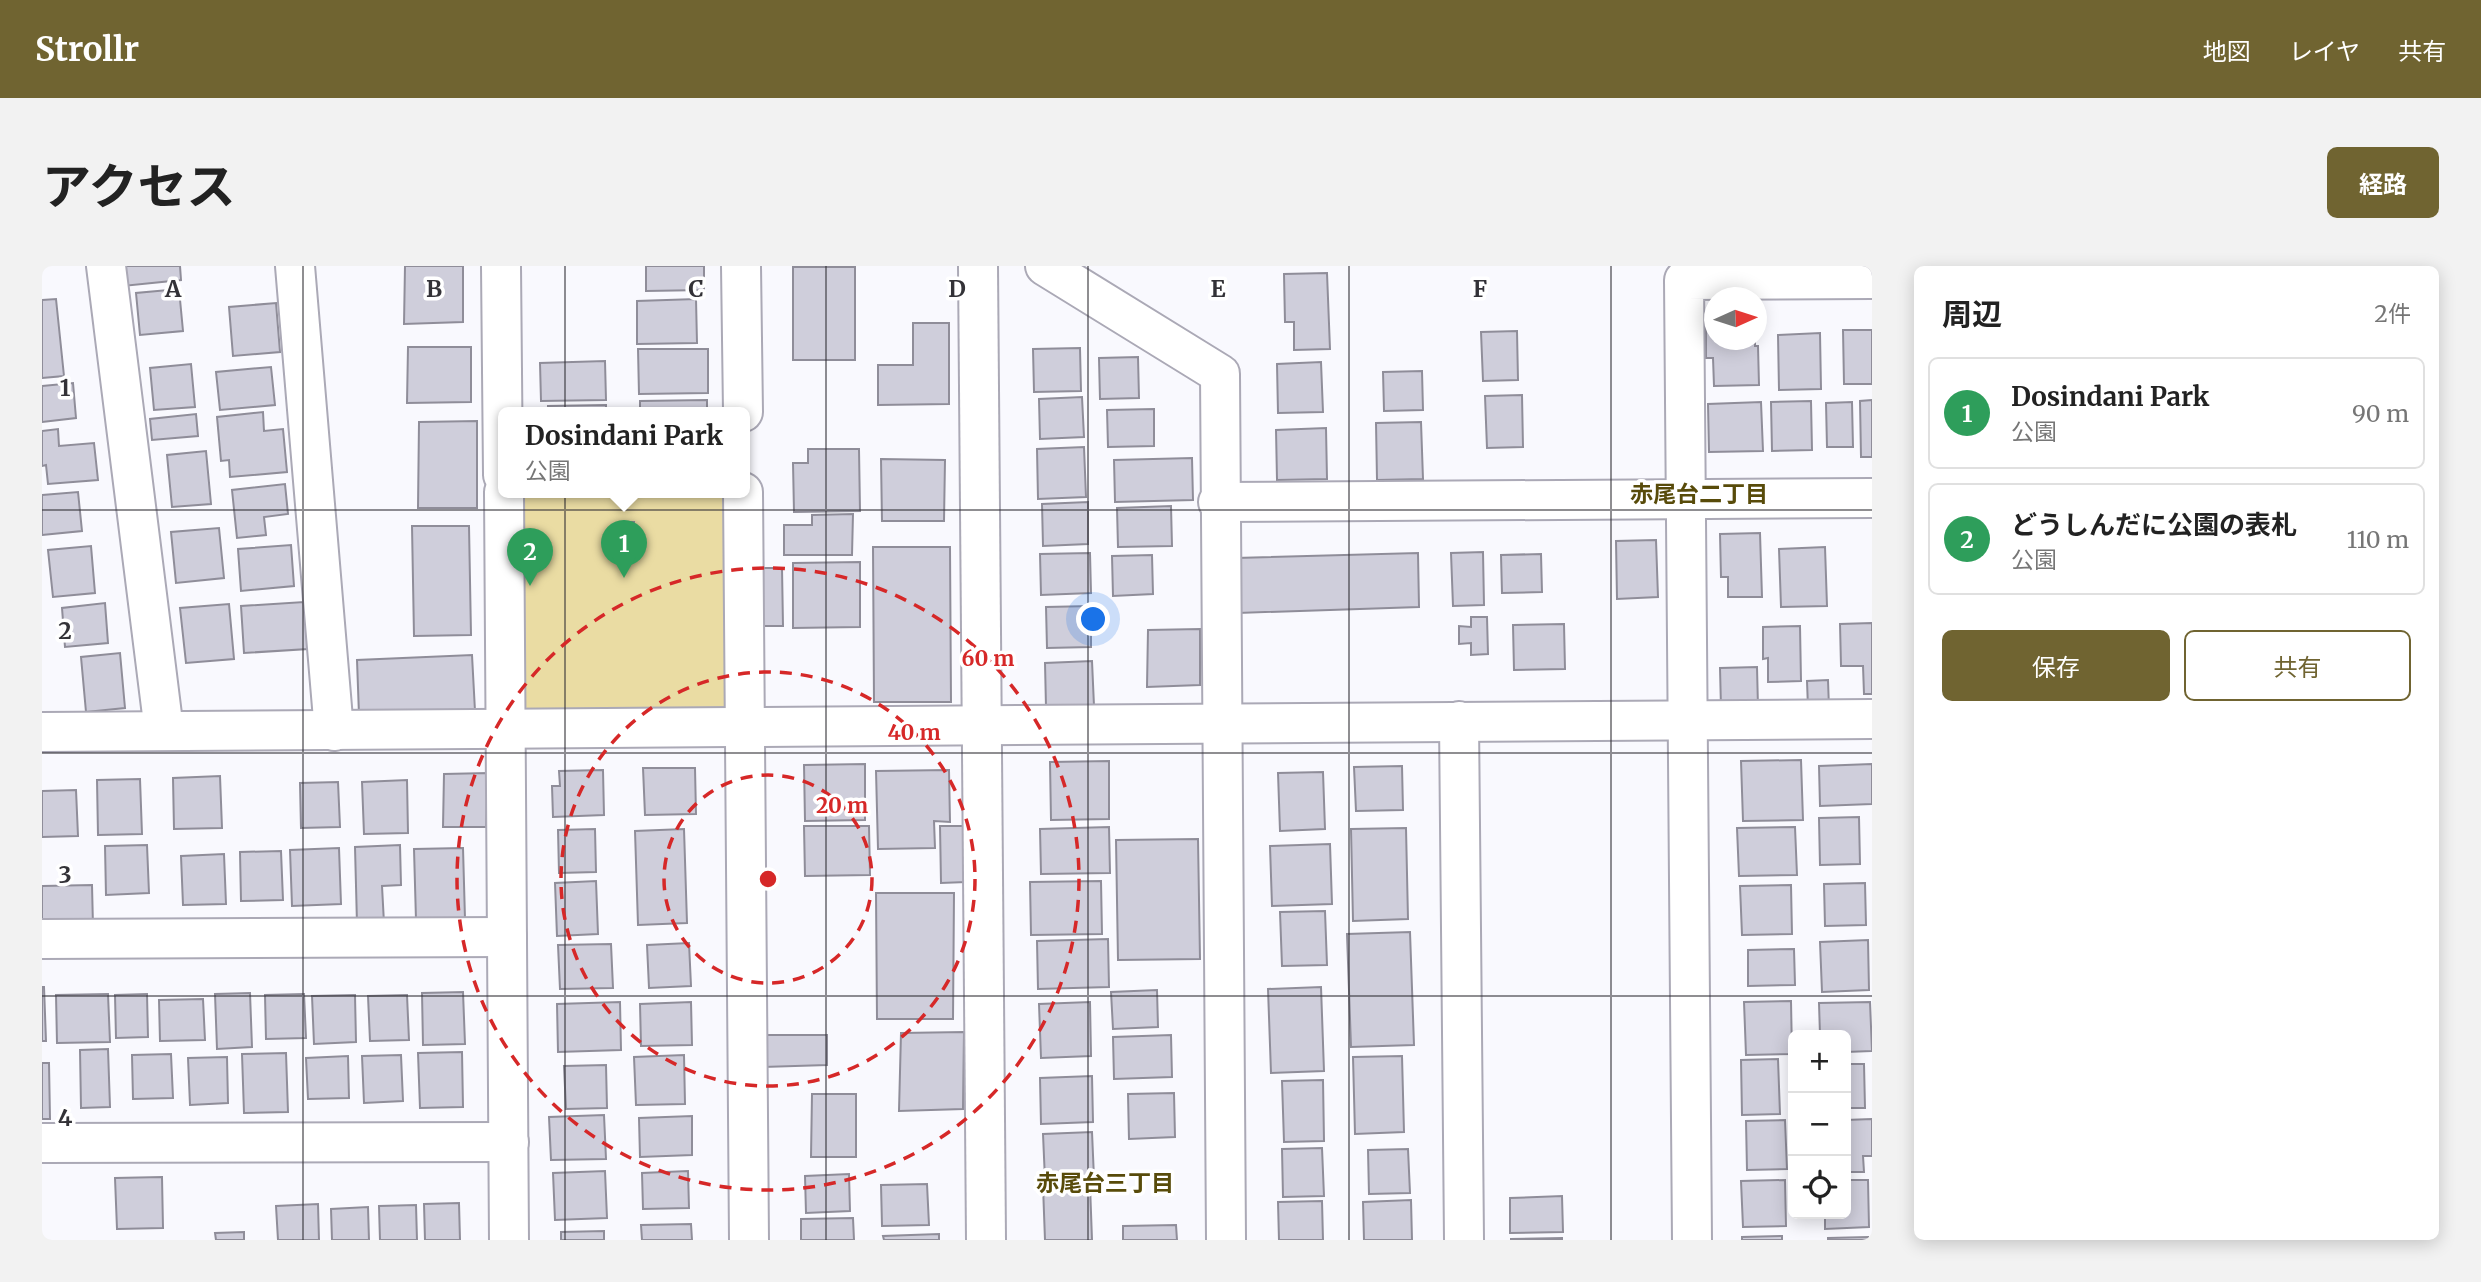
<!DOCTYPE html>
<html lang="ja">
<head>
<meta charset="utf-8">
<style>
  body { margin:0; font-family:Merriweather,"Noto Sans JP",serif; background:#f2f2f2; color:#222 }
  .controls { position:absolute; right:21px; bottom:21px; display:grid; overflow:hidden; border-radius:10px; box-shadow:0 4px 18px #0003 }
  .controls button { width:63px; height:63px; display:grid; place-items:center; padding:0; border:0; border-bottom:2px solid #e0e0e0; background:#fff; color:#222; font:35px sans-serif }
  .compass { position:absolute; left:1662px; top:21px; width:63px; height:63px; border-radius:50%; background:#fff; box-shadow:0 4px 18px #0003; rotate:87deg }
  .you { position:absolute; left:1052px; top:354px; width:24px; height:24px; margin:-18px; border:5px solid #fff; border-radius:50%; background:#1a73e8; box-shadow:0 0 0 10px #1a73e833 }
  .badge { display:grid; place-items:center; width:46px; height:46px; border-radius:50%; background:#706431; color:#fff; font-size:23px; font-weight:700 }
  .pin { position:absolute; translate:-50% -58px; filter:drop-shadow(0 2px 4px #0008) }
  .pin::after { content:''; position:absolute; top:37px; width:24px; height:21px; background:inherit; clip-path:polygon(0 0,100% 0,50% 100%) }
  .popup { position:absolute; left:456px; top:141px; width:252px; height:91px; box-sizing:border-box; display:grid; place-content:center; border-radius:10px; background:#fff; filter:drop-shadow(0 2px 5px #0005); font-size:23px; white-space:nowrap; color:#767676 }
  .popup b { font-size:26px; color:#222 }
  .popup::after { content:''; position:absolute; left:50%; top:100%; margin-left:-14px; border:14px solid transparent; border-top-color:#fff }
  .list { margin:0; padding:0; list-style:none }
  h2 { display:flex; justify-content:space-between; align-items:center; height:91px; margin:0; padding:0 28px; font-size:30px }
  h2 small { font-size:23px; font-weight:400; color:#767676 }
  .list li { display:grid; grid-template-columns:46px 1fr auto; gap:21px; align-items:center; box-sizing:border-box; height:112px; margin:0 14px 14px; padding:0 14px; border:2px solid #e0e0e0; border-radius:10px }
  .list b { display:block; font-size:26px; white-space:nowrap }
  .list p { margin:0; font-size:23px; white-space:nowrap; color:#767676 }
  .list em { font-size:23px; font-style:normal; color:#767676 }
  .actions { display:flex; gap:14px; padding:21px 28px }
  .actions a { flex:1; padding:16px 0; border:2px solid #706431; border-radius:10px; text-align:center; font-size:24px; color:#706431 }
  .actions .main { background:#706431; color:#fff }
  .icon { flex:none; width:38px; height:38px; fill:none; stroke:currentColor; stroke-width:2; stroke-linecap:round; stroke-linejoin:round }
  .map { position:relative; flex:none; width:1830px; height:974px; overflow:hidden; border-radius:10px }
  header { display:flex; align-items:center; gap:42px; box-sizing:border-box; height:98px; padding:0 35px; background:#706431; color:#fff }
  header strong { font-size:33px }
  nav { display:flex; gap:38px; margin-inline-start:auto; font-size:24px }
  .intro { display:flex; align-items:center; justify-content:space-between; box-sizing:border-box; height:168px; padding:0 42px }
  h1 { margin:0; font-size:49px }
  .button { padding:18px 32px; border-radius:10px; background:#706431; color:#fff; font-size:24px; font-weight:700 }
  main { display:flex; gap:42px; padding:0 42px }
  aside { flex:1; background:#fff; border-radius:10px; box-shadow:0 4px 18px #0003 }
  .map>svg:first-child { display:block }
</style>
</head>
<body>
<header>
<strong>Strollr</strong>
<nav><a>地図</a><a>レイヤ</a><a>共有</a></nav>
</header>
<div class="intro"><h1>アクセス</h1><a class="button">経路</a></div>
<main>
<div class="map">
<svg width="1830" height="974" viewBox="0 0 1830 974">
  <rect width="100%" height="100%" fill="#f9f9fe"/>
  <path fill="#eadca3" d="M477 226H684L688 434 677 445 488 447 479 434Z"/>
  <g fill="#cfcedb" stroke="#8f8d99" stroke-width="2">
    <path d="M79 0H138L139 14 81 20Z"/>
    <path d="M363 0H421V56L362 58Z"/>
    <path d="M604 0H662V24L604 25Z"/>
    <rect x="751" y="1" width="62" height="93"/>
    <path d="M1285 7 1288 83 1252 84V56H1243L1242 8Z"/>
    <path d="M137 23 141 65 98 69 94 27Z"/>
    <path d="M14 33 22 110 0 112V34Z"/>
    <path d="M654 33 655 77 595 78V35Z"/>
    <path d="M234 37 238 86 191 90 187 41Z"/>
    <path d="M1664 55H1672V74H1713V80H1716L1717 119 1672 120 1671 92H1664Z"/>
    <path d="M871 57H907V138L836 139V99H871Z"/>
    <path d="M1801 64H1830V118H1802Z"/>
    <path d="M1475 65 1476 114 1441 115 1439 66Z"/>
    <path d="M1778 67 1779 123 1737 124 1736 69Z"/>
    <path d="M366 81H429V136L365 137Z"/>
    <path d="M1038 82 1039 125 992 126 991 83Z"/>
    <path d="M596 83H666V127L597 128Z"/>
    <path d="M1096 91 1097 132 1058 133 1057 92Z"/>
    <path d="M563 95 564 134 499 135 498 97Z"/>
    <path d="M1279 96 1281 146 1236 147 1235 98Z"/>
    <path d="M149 98 153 141 112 144 108 102Z"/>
    <path d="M229 101 233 139 178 144 174 106Z"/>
    <path d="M1380 105 1381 144 1342 145 1341 106Z"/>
    <path d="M31 117 34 152 0 156V120Z"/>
    <path d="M1480 129 1481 181 1445 182 1443 130Z"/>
    <path d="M1040 131 1042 171 998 173 997 133Z"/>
    <path d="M665 134V146H598V135Z"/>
    <path d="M1830 134V191H1819L1818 135Z"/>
    <path d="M1769 135 1770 184 1730 185 1729 136Z"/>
    <path d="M1719 136 1721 185 1667 186 1666 138Z"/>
    <path d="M1810 136 1811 181H1785L1784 137Z"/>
    <path d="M564 139V146H506V140Z"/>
    <path d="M1112 143V180L1066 181 1065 144Z"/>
    <path d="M221 146 222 165 241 163 245 206 188 211 187 194 179 195 175 151Z"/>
    <path d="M154 148 156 170 110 174 108 153Z"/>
    <path d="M435 155V242H376L377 156Z"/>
    <path d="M1379 156 1381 213 1335 214 1334 157Z"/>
    <path d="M1284 162 1285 213 1235 214 1234 164Z"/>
    <path d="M16 163 17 180 52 177 56 214 6 218 4 199 0 200V165Z"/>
    <path d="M1042 181 1044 231 996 233 995 183Z"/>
    <path d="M766 183H817L818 245 752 246 751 197H766Z"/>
    <path d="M164 185 169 238 130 241 125 189Z"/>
    <path d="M1150 192 1151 234 1073 236 1072 194Z"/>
    <path d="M839 193 903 194 902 255H840Z"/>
    <path d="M243 218 246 248 222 251 224 269 195 272 190 224Z"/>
    <path d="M36 226 40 265 0 269V229Z"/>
    <path d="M1046 236V278L1001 280 1000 238Z"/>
    <path d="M1129 240 1130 280 1076 281 1075 242Z"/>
    <path d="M811 248 810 289H742V259H770V249Z"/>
    <path d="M581 256H592L591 268 581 269Z"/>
    <path d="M370 260H427L429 369 372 370Z"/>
    <path d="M177 262 182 312 134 317 129 266Z"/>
    <path d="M1718 267 1720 331H1686V311H1679L1678 268Z"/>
    <path d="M1614 274 1616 331 1575 333 1574 275Z"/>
    <path d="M249 279 252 320 199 325 196 283Z"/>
    <path d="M49 280 53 327 11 331 6 284Z"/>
    <path d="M831 281H908L909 436H832Z"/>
    <path d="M1783 281 1785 340 1739 341 1737 283Z"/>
    <path d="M1441 286 1442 339 1411 340 1409 287Z"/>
    <path d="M1048 287 1049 327 999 329 998 288Z"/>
    <path d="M1376 287 1377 341 1196 347 1194 292Z"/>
    <path d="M1499 288 1500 326 1460 327 1459 289Z"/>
    <path d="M1110 289 1111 328 1071 330 1070 290Z"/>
    <path d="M818 296V361L751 362V297Z"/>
    <path d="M715 302H740L741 360H716Z"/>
    <path d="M262 336 266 383 202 387 199 340Z"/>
    <path d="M63 337 66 377 23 381 20 342Z"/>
    <path d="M187 338 192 393 144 397 138 342Z"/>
    <path d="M1049 340V381L1005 382 1004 341Z"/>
    <path d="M1429 351H1445L1446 388 1429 389V377L1417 378V360L1429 361Z"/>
    <path d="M1830 357V428H1822L1821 400H1799L1798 358Z"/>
    <path d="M1522 358 1523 403 1472 404 1471 359Z"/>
    <path d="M1758 360 1759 415 1726 416V392L1721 393V361Z"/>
    <path d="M1158 363V419L1105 421 1106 364Z"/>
    <path d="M78 387 83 442 44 446 39 391Z"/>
    <path d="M430 389 433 445 317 449 315 394Z"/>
    <path d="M1050 395 1052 440 1004 441 1003 397Z"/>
    <path d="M1715 401 1716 441 1679 442 1678 402Z"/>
    <path d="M1786 414 1787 442H1766L1765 415Z"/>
    <path d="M1759 494 1761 554 1701 555 1699 495Z"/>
    <path d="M1067 495V553L1009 554 1008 496Z"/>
    <path d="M823 498V554L763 555 762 499Z"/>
    <path d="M1830 498V538L1778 540 1777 500Z"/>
    <path d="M1360 500 1361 544 1314 545 1312 501Z"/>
    <path d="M601 502H653L654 548 603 549Z"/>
    <path d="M561 504 562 549 511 551 510 520H518L517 505Z"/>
    <path d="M907 504 908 556 892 555 893 582 836 583 834 505Z"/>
    <path d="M1281 506 1283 563 1238 565 1236 507Z"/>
    <path d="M446 507 444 561H401L402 508Z"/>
    <path d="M178 510 180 562 132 563 131 512Z"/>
    <path d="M98 513 100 568 56 569 55 514Z"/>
    <path d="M365 514 366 567 322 568 320 516Z"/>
    <path d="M296 516 298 561 259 562 258 517Z"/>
    <path d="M34 524 36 570 0 571V525Z"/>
    <path d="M1817 551 1818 598 1778 599 1777 552Z"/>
    <path d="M762 560H827L828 609 763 610Z"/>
    <path d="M898 560H923L924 616 899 617Z"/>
    <path d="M1067 561 1068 607 999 608 998 563Z"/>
    <path d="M1753 561 1755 609 1697 610 1695 562Z"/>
    <path d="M1364 562 1366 653 1311 655 1309 563Z"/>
    <path d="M553 563 554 606 517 607 516 564Z"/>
    <path d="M642 563 645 657 596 659 593 565Z"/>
    <path d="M1156 573 1158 693 1076 694 1074 574Z"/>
    <path d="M1288 578 1290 638 1230 640 1228 580Z"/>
    <path d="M105 579 107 627 64 629 63 580Z"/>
    <path d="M358 579 359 619 340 620 342 657 315 658 313 581Z"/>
    <path d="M297 582 299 638 250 640 248 584Z"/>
    <path d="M421 582 423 653 374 654 372 583Z"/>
    <path d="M239 585 241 634 199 635 198 586Z"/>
    <path d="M182 588 184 638 141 639 139 590Z"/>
    <path d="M554 615 556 668 515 670 513 617Z"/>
    <path d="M1059 615 1060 668 989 669 988 616Z"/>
    <path d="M1823 617 1824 659 1783 660 1782 618Z"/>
    <path d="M50 619 51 660 0 662V620Z"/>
    <path d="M1749 619 1750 668 1700 669 1698 620Z"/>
    <path d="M834 627H912L911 753H835Z"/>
    <path d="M1283 645 1285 699 1240 700 1238 646Z"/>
    <path d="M1368 666 1372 779 1309 781 1305 668Z"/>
    <path d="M1066 673 1067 721 996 723 995 675Z"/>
    <path d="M1826 674 1827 724 1780 726 1778 676Z"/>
    <path d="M647 677 649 720 607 722 605 679Z"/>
    <path d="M569 678 571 722 518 723 516 679Z"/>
    <path d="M1752 683 1753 719 1706 720V684Z"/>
    <path d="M0 721H2L4 775H0Z"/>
    <path d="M1279 721 1282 805 1229 807 1226 723Z"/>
    <path d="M1115 724 1116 761 1071 763 1069 726Z"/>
    <path d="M421 726 423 778 381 779 380 727Z"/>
    <path d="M208 727 210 781 175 783 173 728Z"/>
    <path d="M66 728 68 776 15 777 14 729Z"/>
    <path d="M105 728 106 771 74 772 73 729Z"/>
    <path d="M262 728 264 772 224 773 223 729Z"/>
    <path d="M313 729 314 776 272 778 270 730Z"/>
    <path d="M365 729 367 774 328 775 326 730Z"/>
    <path d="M161 733 163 774 118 775 117 734Z"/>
    <path d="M1749 735 1750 788 1704 789 1702 736Z"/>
    <path d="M578 736 579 784 516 786 515 738Z"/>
    <path d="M649 736 650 779 599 780 598 738Z"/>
    <path d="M1048 736 1049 790 999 792 997 738Z"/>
    <path d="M1828 736 1830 785 1804 786V769H1778L1777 737Z"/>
    <path d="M922 766 921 843 857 845 859 767Z"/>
    <path d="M720 769H785V799L721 801Z"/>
    <path d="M1129 769 1130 811 1072 813 1071 771Z"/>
    <path d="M66 783 68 841 39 842 38 784Z"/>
    <path d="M420 786 421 841 378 842 376 787Z"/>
    <path d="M244 787 246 846 202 847 200 788Z"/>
    <path d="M129 788 131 832 91 833 90 789Z"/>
    <path d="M359 789 361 835 322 837 320 790Z"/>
    <path d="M642 789 643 838 594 839 592 791Z"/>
    <path d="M306 790 307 832 266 833 264 792Z"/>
    <path d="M1360 790 1362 866 1313 868 1311 791Z"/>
    <path d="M185 791 186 837 148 839 146 792Z"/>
    <path d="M1736 793 1738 848 1700 849 1699 794Z"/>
    <path d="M0 797H7L8 853H0Z"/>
    <path d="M1804 798H1822L1823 842H1804Z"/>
    <path d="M564 799 565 842 524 843 522 800Z"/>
    <path d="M1050 810 1051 856 999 858 998 812Z"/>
    <path d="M1281 814 1282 875 1242 876 1240 815Z"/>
    <path d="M1132 827 1133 871 1087 873 1086 828Z"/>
    <path d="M770 828H814V891H769Z"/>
    <path d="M562 849 564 893 509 894 507 851Z"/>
    <path d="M650 850V889L598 891 597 852Z"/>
    <path d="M1830 853V890H1821L1822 906H1804V854Z"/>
    <path d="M1743 854 1745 903 1705 904 1704 855Z"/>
    <path d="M1050 866 1052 912 1003 914 1001 868Z"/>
    <path d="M1280 882 1282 930 1241 931 1240 883Z"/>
    <path d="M1366 883 1368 927 1327 928 1326 884Z"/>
    <path d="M563 905 565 952 513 954 511 907Z"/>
    <path d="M646 905 647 942 601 943 600 907Z"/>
    <path d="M807 908 808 945 764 947 763 910Z"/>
    <path d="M120 911 121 962 75 963 73 912Z"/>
    <path d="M1743 914 1744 960 1701 961 1699 915Z"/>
    <path d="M1804 914H1826L1827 961 1783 963V948H1804Z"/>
    <path d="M885 918 887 959 840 960 839 919Z"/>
    <path d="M1048 919 1050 974H1003L1001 920Z"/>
    <path d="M1520 930 1521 966 1468 967V932Z"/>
    <path d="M1369 934 1370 974H1322L1321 936Z"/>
    <path d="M1280 935 1281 974H1237L1236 936Z"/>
    <path d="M417 937 418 974H383L382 938Z"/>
    <path d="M276 938 277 974H236L234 940Z"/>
    <path d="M374 939 375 974H338L337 940Z"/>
    <path d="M326 941 327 974H290L289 943Z"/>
    <path d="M811 952 812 974H759V953Z"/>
    <path d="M649 958 650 974H600L599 959Z"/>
    <path d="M1134 959 1135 974H1081V960Z"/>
    <path d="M562 965V974H519V966Z"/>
    <path d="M202 966V974H174L173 967Z"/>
    <path d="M897 968V974H842L841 970Z"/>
    <path d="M1740 970V974H1700V971Z"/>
    <path d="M1826 971V974H1786V972Z"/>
    <path d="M1520 972V974H1469V973Z"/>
  </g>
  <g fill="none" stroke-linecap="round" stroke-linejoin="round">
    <g stroke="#aba9b6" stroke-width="42">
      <g id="minor">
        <path d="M64 0 122 465"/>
        <path d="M253 0 292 465"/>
        <path d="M459 0 461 209"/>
        <path d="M699 0 701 146"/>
        <path d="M936 0 944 974"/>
        <path d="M1003 0 1178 108 1184 974"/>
        <path d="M462 226 467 974"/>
        <path d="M701 226 707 974"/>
        <path d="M1176 236 1830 232"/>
        <path d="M1417 455 1422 974"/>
        <path d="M0 466 1830 453"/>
        <path d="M0 673 465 671"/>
        <path d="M0 877 467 876"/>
        <path d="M1650 974 1642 14 1830 13"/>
      </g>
    </g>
    <use href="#minor" stroke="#fff" stroke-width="38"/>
  </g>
  <path fill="none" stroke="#333237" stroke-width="2" stroke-opacity="0.55" d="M261 0V974M523 0V974M784 0V974M1046 0V974M1307 0V974M1569 0V974M0 244H1830M0 487H1830M0 730H1830"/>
  <g fill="none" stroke="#d62828" stroke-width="3.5" stroke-dasharray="12 9">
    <circle cx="726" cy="613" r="104"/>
    <circle cx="726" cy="613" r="207"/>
    <circle cx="726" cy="613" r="311"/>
  </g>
  <g text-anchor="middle" stroke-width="7" stroke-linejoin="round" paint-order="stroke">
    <g font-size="23" font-weight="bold" fill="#584b0a" stroke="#fff">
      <text x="1657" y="236">赤尾台二丁目</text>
      <text x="1063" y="925">赤尾台三丁目</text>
    </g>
  </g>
  <g font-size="23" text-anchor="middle" font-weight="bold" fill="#333237" stroke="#fff" stroke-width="7" stroke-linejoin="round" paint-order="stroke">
    <text x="131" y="31">A</text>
    <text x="392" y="31">B</text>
    <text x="654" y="31">C</text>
    <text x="915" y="31">D</text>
    <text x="1176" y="31">E</text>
    <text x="1438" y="31">F</text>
    <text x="23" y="130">1</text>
    <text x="23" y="373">2</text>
    <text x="23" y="617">3</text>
    <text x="23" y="860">4</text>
  </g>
  <circle cx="726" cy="613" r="10" fill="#d62828" stroke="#fff" stroke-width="3.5"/>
  <g font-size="21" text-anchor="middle" font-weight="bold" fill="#d62828" stroke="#fff" stroke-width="7" stroke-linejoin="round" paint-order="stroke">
    <text x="946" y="400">60 m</text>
    <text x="872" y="474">40 m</text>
    <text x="800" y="547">20 m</text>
  </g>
</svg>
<div class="controls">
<button>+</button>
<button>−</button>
<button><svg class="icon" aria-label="locate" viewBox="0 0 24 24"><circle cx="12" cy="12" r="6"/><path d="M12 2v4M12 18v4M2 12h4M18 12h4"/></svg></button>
</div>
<svg class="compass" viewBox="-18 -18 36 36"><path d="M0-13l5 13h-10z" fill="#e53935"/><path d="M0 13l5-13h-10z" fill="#767676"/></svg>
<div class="you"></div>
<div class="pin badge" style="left:582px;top:312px;background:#2e9e5b">1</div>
<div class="popup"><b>Dosindani Park</b>公園</div>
<div class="pin badge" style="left:488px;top:320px;background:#2e9e5b">2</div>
</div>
<aside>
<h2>周辺<small>2件</small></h2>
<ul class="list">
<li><span class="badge" style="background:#2e9e5b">1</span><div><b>Dosindani Park</b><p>公園</p></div><em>90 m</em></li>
<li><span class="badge" style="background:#2e9e5b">2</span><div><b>どうしんだに公園の表札</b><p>公園</p></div><em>110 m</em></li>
</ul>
<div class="actions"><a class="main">保存</a><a>共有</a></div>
</aside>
</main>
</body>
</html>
